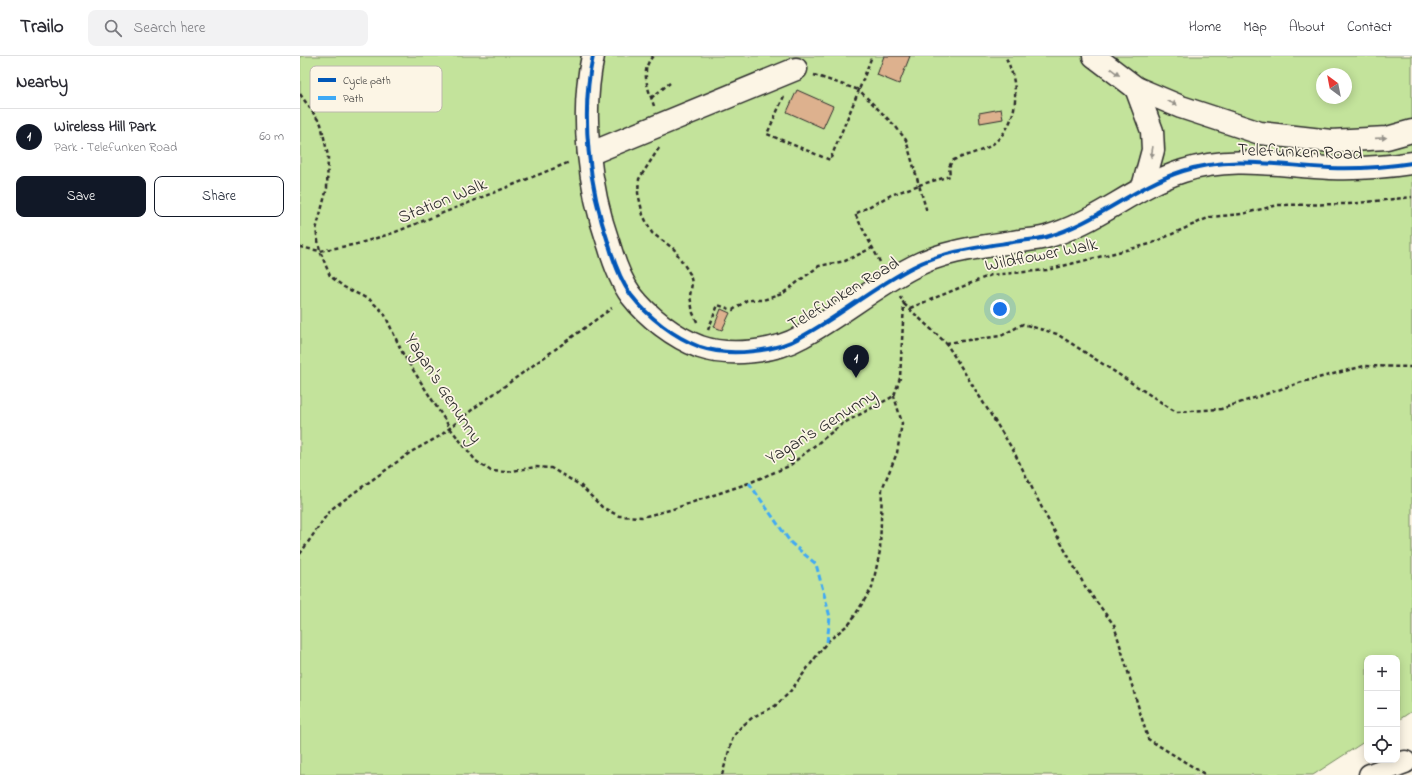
<!DOCTYPE html>
<html lang="en">
<head>
<meta charset="utf-8">
<style>
  body { margin:0; font-family:"Indie Flower",sans-serif; background:#f2f2f3; color:#2b2b33 }
  .controls { position:absolute; right:12px; bottom:12px; display:grid; overflow:hidden; border-radius:8px; box-shadow:0 2px 10px #0003 }
  .controls button { width:36px; height:36px; display:grid; place-items:center; padding:0; border:0; border-bottom:1px solid #e1e1e2; background:#fff; color:#2b2b33; font:20px sans-serif }
  .compass { position:absolute; left:1016px; top:12px; width:36px; height:36px; border-radius:50%; background:#fff; box-shadow:0 2px 10px #0003; rotate:328deg }
  .you { position:absolute; left:700px; top:253px; width:14px; height:14px; margin:-10px; border:3px solid #fff; border-radius:50%; background:#1a73e8; box-shadow:0 0 0 6px #1a73e833 }
  .badge { display:grid; place-items:center; width:26px; height:26px; border-radius:50%; background:#111827; color:#fff; font-size:13px; font-weight:700 }
  .pin { position:absolute; translate:-50% -33px; filter:drop-shadow(0 1px 2px #0008) }
  .pin::after { content:''; position:absolute; top:21px; width:14px; height:12px; background:inherit; clip-path:polygon(0 0,100% 0,50% 100%) }
  .list { margin:0; padding:0; list-style:none }
  h2 { display:flex; justify-content:space-between; align-items:center; height:52px; margin:0; padding:0 16px; font-size:17px }
  h2 small { font-size:13px; font-weight:400; color:#7c7c81 }
  .list li { display:grid; grid-template-columns:26px 1fr auto; gap:12px; align-items:center; box-sizing:border-box; height:56px; padding:0 16px; border-top:1px solid #e1e1e2 }
  .list b { display:block; font-size:15px; white-space:nowrap }
  .list p { margin:0; font-size:13px; white-space:nowrap; color:#7c7c81 }
  .list em { font-size:13px; font-style:normal; color:#7c7c81 }
  .actions { display:flex; gap:8px; padding:12px 16px }
  .actions a { flex:1; padding:9px 0; border:1px solid #111827; border-radius:8px; text-align:center; font-size:14px; color:#111827 }
  .actions .main { background:#111827; color:#fff }
  .icon { flex:none; width:22px; height:22px; fill:none; stroke:currentColor; stroke-width:2; stroke-linecap:round; stroke-linejoin:round }
  .map { position:relative; flex:none; width:1112px; height:719px; overflow:hidden }
  header { display:flex; align-items:center; gap:24px; box-sizing:border-box; height:56px; padding:0 20px; background:#fff; border-bottom:1px solid #e1e1e2 }
  header strong { font-size:19px }
  nav { display:flex; gap:22px; margin-inline-start:auto; font-size:14px }
  .search { width:280px; height:36px; background:#f2f2f3; display:flex; align-items:center; gap:10px; box-sizing:border-box; padding:0 14px; border-radius:8px; color:#7c7c81; font-size:15px }
  main { display:flex }
  aside { flex:1; background:#fff }
  .map>svg:first-child { display:block }
</style>
</head>
<body>
<header>
<strong>Trailo</strong>
<div class="search"><svg class="icon" aria-label="search" viewBox="0 0 24 24"><circle cx="10" cy="10" r="6"/><path d="M15 15l6 6"/></svg>Search here</div>
<nav><a>Home</a><a>Map</a><a>About</a><a>Contact</a></nav>
</header>
<main>
<aside>
<h2>Nearby<small></small></h2>
<ul class="list">
<li><span class="badge">1</span><div><b>Wireless Hill Park</b><p>Park · Telefunken Road</p></div><em>60 m</em></li>
</ul>
<div class="actions"><a class="main">Save</a><a>Share</a></div>
</aside>
<div class="map">
<svg width="1112" height="719" viewBox="0 0 1112 719">
  <rect width="100%" height="100%" fill="#fcf5e5"/>
  <filter id="ink" filterUnits="userSpaceOnUse"><feTurbulence type="fractalNoise" baseFrequency=".025" numOctaves="2"/><feDisplacementMap in="SourceGraphic" scale="8" xChannelSelector="R" yChannelSelector="G"/><feConvolveMatrix kernelMatrix="1 2 1 2 8 2 1 2 1" color-interpolation-filters="sRGB"/></filter>
  <g filter="url(#ink)">
    <path fill="#c3e39b" stroke="#778763" fill-rule="evenodd" d="M0 0H1112V655L1097 665V602H1067V684L1013 719H0ZM1022 18H1046V42H1022Z"/>
    <g fill="#ddb18e" stroke="#2b2b2b">
      <path d="M584 0H610L599 28 577 19Z"/>
      <path d="M497 34 533 50 523 72 487 56Z"/>
      <path d="M701 53 703 63 680 67 679 57Z"/>
      <path d="M421 253 430 257 422 274 414 271Z"/>
    </g>
    <g fill="none" stroke-linecap="round" stroke-linejoin="round">
      <g stroke="#2b2b2b" stroke-width="25">
        <g id="minor">
          <path d="M293 0C280 59 289 132 309 189 314 206 320 224 331 239 348 261 374 281 400 291 429 301 475 296 501 281 540 260 574 231 613 211 643 195 680 191 713 186 724 184 735 184 746 181 796 167 833 131 883 115 932 99 981 110 1030 112 1057 113 1086 111 1112 107"/>
          <path d="M794 0 836 32 881 51 960 77 1031 85 1087 82 1112 75"/>
          <path d="M836 32 852 75 853 94 843 131"/>
          <path d="M289 98 496 13"/>
          <path d="M1070 719 1105 706"/>
        </g>
      </g>
      <g stroke="#2b2b2b" stroke-width="2.5" stroke-dasharray="4 3" stroke-linecap="butt">
        <path d="M353 0C339 15 349 34 354 50"/>
        <path d="M514 19 559 34 572 0"/>
        <path d="M0 38 21 68 28 100 27 132 16 174 20 195 30 220 44 231 70 244 84 257 103 298 150 372 176 405 191 415 207 416 235 411 251 412 280 429 302 451 319 460 342 461 370 454 449 427 489 410 542 368 594 340 600 322 604 248 600 240"/>
        <path d="M484 40 467 78 530 104 559 34 596 71 606 84 619 129 650 120 649 111 652 105C665 98 682 97 694 87 720 66 720 28 705 0"/>
        <path d="M351 42 370 27"/>
        <path d="M359 92 339 123 338 137 343 159 352 177 374 193 390 218 392 227 390 240 393 257 398 268"/>
        <path d="M0 191 20 195 57 188 93 177 270 106"/>
        <path d="M580 206 555 158 591 139 619 129 627 156"/>
        <path d="M604 248 646 287 713 394 746 460 786 532 814 569 848 683 906 719"/>
        <path d="M610 252 691 219 747 214 850 188 910 161 942 158 978 149 1049 148 1112 141"/>
        <path d="M408 274 418 249 433 254 447 244H463L482 238 519 210 545 205 572 192"/>
        <path d="M646 287 701 280 723 268 757 278 876 356 921 353 1002 326 1064 310 1112 311"/>
        <path d="M0 498 30 454 111 396 140 380 173 353 312 252"/>
        <path d="M422 719 433 681 441 671 453 661 475 650 489 637 527 586 550 567 572 532 580 495 582 433 597 397 602 367 594 340"/>
      </g>
      <use href="#minor" stroke="#fcf5e5" stroke-width="22"/>
      <path stroke="#3fa9f5" stroke-width="3" stroke-dasharray="6 3" stroke-linecap="butt" d="M449 427 491 487 516 508 530 561 527 586"/>
      <g stroke="#fcf5e5" stroke-width="6">
        <path id="cycleway" d="M293 0C280 59 289 132 309 189 314 206 320 224 331 239 348 261 374 281 400 291 429 301 475 296 501 281 540 260 574 231 613 211 643 195 680 191 713 186 724 184 735 184 746 181 796 167 833 131 883 115 932 99 981 110 1030 112 1057 113 1086 111 1112 107"/>
      </g>
      <use href="#cycleway" stroke="#0057b8" stroke-width="4"/>
    </g>
    <defs><path id="oneway-solid" d="M-6-.8H1V-3.2L6.5 0L1 3.2V.8H-6Z"/></defs>
    <g fill="#949088">
      <use href="#oneway-solid" transform="translate(815 16) rotate(37)"/>
      <use href="#oneway-solid" transform="translate(872 47) rotate(22)"/>
      <use href="#oneway-solid" transform="translate(1081 82) rotate(-4)"/>
      <use href="#oneway-solid" transform="translate(852 96) rotate(99)"/>
    </g>
  </g>
  <g text-anchor="middle" stroke-width="3.5" stroke-linejoin="round" paint-order="stroke">
    <g font-size="18" fill="#2b2b2b" stroke="#fcf5e5">
      <text transform="translate(1000 95) rotate(2)" y="6">Telefunken Road</text>
      <text transform="translate(142 144) rotate(-22)" y="6">Station Walk</text>
      <text transform="translate(741 198) rotate(-11)" y="6">Wildflower Walk</text>
      <text transform="translate(543 237) rotate(-31)" y="6">Telefunken Road</text>
      <text transform="translate(144 332) rotate(57)" y="6">Yagan's Genunny</text>
      <text transform="translate(521 370) rotate(-32)" y="6">Yagan's Genunny</text>
    </g>
  </g>
  <rect x="10" y="10" width="132" height="46" rx="6" fill="#fcf5e5" stroke="#bdb8ad" stroke-width="1"/>
  <rect x="18" y="22" width="18" height="4" fill="#0057b8"/>
  <rect x="18" y="40" width="18" height="4" fill="#3fa9f5"/>
  <g font-size="11" fill="#2b2b2b">
    <text x="43" y="28">Cycle path</text>
    <text x="43" y="46">Path</text>
  </g>
</svg>
<div class="controls">
<button>+</button>
<button>−</button>
<button><svg class="icon" aria-label="locate" viewBox="0 0 24 24"><circle cx="12" cy="12" r="6"/><path d="M12 2v4M12 18v4M2 12h4M18 12h4"/></svg></button>
</div>
<svg class="compass" viewBox="-18 -18 36 36"><path d="M0-13l5 13h-10z" fill="#e53935"/><path d="M0 13l5-13h-10z" fill="#7c7c81"/></svg>
<div class="you"></div>
<div class="pin badge" style="left:556px;top:322px">1</div>
</div>
</main>
</body>
</html>
